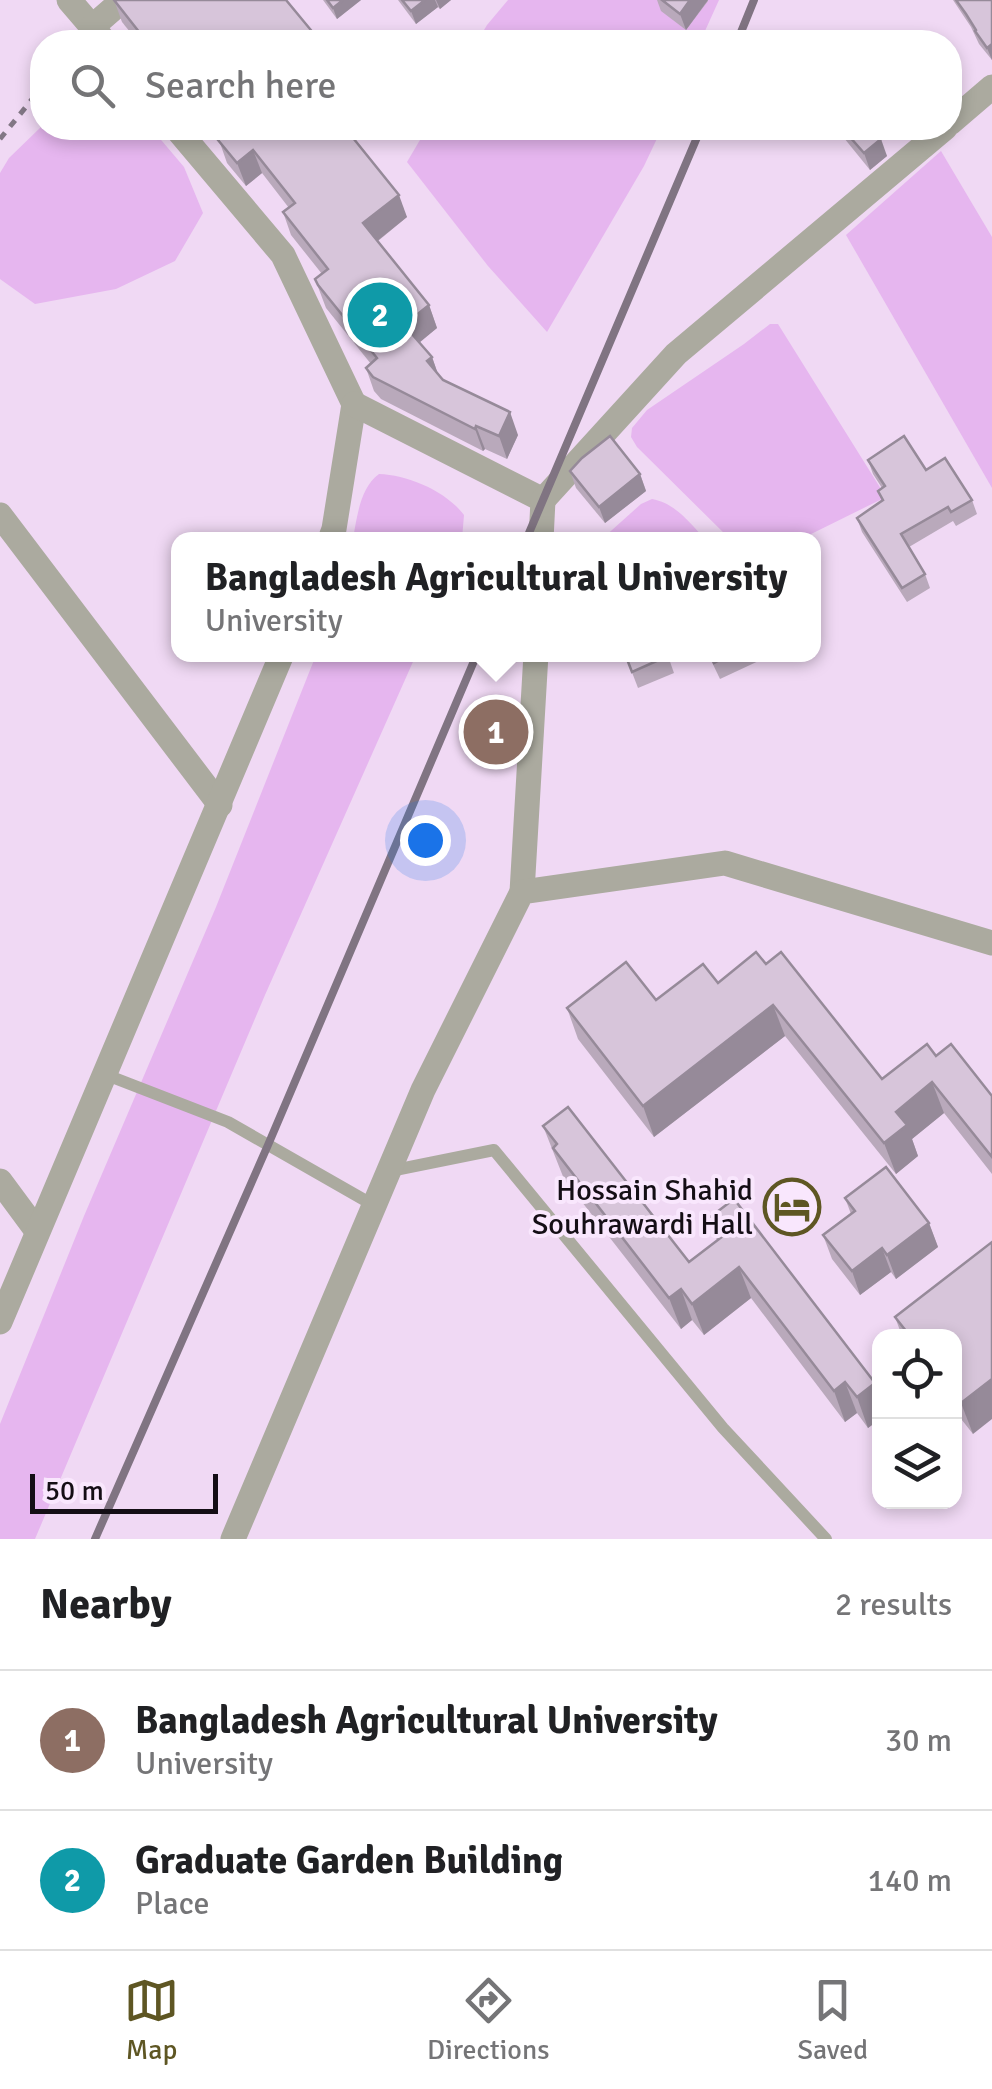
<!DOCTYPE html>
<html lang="en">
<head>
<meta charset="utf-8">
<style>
  body { margin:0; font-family:Signika,sans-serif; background:#f6f6f6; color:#202124 }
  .controls { position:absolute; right:30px; bottom:30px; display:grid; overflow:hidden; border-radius:20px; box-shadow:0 5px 15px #0003 }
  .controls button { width:90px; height:90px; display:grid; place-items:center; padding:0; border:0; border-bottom:2px solid #e0e0e0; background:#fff; color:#202124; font:50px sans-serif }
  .scale { position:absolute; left:30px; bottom:25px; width:188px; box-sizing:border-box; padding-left:10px; border:5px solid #140e15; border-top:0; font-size:28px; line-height:35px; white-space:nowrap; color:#140e15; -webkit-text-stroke:8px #f9e7fd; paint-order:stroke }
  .you { position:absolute; left:425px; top:840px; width:35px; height:35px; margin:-25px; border:8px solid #fff; border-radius:50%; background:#1a73e8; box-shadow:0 0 0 15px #1a73e833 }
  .badge { display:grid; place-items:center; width:65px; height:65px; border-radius:50%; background:#5e5623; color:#fff; font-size:32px; font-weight:700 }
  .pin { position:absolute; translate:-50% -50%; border:5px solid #fff; box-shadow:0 2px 10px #0006 }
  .popup { position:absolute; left:171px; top:532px; width:650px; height:130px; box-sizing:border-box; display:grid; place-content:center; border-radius:20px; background:#fff; filter:drop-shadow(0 2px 8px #0005); font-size:32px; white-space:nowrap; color:#757577 }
  .popup b { font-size:38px; color:#202124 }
  .popup::after { content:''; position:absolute; left:50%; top:100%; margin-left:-20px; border:20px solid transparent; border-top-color:#fff }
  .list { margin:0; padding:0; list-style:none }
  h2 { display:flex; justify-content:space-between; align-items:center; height:130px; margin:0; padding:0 40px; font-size:42px }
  h2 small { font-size:32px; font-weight:400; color:#757577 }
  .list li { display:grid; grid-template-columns:65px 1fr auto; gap:30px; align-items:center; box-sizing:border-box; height:140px; padding:0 40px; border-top:2px solid #e0e0e0 }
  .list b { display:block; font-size:38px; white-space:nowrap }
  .list p { margin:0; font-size:32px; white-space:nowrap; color:#757577 }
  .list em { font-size:32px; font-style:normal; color:#757577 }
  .icon { flex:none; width:55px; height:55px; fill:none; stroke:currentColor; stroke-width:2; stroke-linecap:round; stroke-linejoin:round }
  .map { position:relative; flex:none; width:992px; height:1539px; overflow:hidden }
  .search { position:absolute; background:#fff; box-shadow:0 5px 15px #0003; left:30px; right:30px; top:30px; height:110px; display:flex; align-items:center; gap:25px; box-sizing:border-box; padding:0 35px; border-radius:40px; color:#757577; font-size:38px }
  .sheet { height:410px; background:#fff }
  nav { display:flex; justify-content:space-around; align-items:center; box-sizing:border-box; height:140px; border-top:2px solid #e0e0e0; background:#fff; font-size:28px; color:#757577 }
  nav a { display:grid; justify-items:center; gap:5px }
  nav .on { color:#5e5623 }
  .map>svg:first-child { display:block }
</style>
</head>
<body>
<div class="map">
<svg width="992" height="1539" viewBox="0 0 992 1539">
  <rect width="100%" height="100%" fill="#f9e7fd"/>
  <path fill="#f0d9f4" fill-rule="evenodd" d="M0 0H992V1539H0ZM42 42H950V128H42ZM178 540H814V654H178ZM880 1336H954V1502H880Z"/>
  <g fill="#e6b6ef">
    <path d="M508 0H719L700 42H477L487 25Z"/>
    <path d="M42 126 151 128 184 167 203 213 175 261 116 289 35 304 0 279V173L9 158Z"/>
    <path d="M427 128H662L644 166 547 332 488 266 407 162Z"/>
    <path d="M941 151 992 237V488L846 235Z"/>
    <path d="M770 324H778L886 497 801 539H730L637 447 631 437 632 428 647 410 744 344Z"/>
    <path d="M379 474C408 475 446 491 464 515L462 539H353C357 517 360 488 379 474Z"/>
    <path d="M652 499C675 503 690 523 705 539H602L641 504Z"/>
    <path d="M316 655H416L265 995 35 1539H0V1424L84 1216 216 907Z"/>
  </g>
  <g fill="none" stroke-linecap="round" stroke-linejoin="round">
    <path stroke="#827785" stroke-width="5" stroke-dasharray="8 8" stroke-linecap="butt" d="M0 139 42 87"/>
    <g stroke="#abaa9f" stroke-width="12">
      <path d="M104 1074 228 1122 375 1206"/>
      <path d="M390 1171 494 1150 723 1428 826 1539"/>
    </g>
    <g stroke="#abaa9f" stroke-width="25">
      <path d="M69 0 105 42"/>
      <path d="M92 27 123 0"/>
      <path d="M950 123 992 87"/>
      <path d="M176 128 283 255 354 404 334 529 330 540"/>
      <path d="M354 404 543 500 541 540"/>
      <path d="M543 500 676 354 945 128"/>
      <path d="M0 515 220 805"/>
      <path d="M522 892 536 654"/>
      <path d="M0 1181 37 1231"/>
      <path d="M0 1322 282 654"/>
      <path d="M233 1539 423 1090 522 892 725 863 992 943"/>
    </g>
    <g stroke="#807482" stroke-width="8">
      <path d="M737 42 754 0"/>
      <path d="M526 540 701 128"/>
      <path d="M95 1539 268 1145 477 654"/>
    </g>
  </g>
  <g fill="#b9a9bb">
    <path d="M114 0 317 42H138L122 22Z"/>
    <path d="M323 0H361L337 19Z"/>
    <path d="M398 0H451L440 9 438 7 416 24Z"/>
    <path d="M657 0H708V1L686 30 661 11Z"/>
    <path d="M953 0H992V60L979 44 971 27Z"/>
    <path d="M210 128H345L407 217 378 241 429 305 437 328 419 342 432 357 438 374 443 380 518 435 507 459 485 449 483 451 381 399 374 391 366 368 371 364 326 308 315 279 322 274 291 235 283 212 289 208 262 173 246 186 227 163 219 140Z"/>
    <path d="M840 128H871L887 156 870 170 844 138Z"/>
    <path d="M868 460 926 470 972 500 977 514 956 526 953 521 909 547 925 574 930 588 907 602 862 532 857 518 882 502 878 491 882 488 873 474Z"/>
    <path d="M570 471 640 474 646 491 605 523 576 488Z"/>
    <path d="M625 654 668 656 674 673 638 688Z"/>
    <path d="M708 654H766L767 657 720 679Z"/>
    <path d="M766 964 882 1079 936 1056 992 1096V1174L944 1113 912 1139 918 1156 896 1174 785 1036 654 1137 578 1039 567 1008 656 1000 718 983Z"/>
    <path d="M543 1126 689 1262 717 1240 709 1218 875 1383 880 1396V1419L868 1428 857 1413 845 1422 751 1298 704 1335 692 1320 681 1329 564 1179Z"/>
    <path d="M845 1198 929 1223 938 1247 896 1279 891 1272 860 1295 832 1259 823 1235 851 1214Z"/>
    <path d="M992 1242 973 1434 954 1410V1336H902L895 1317Z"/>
  </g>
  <g fill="#968a99">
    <path d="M343 0H361L337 19 333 8Z"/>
    <path d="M425 0H435L438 7 416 24 411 11Z"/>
    <path d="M436 0H451L440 9Z"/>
    <path d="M690 0H708L686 30 680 14Z"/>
    <path d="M315 35 317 42H306Z"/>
    <path d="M992 44V60L987 48Z"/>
    <path d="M881 139 887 156 870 170 864 153Z"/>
    <path d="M253 150 262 173 246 186 237 163Z"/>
    <path d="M399 195 407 217 371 246 363 223Z"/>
    <path d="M429 305 437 328 413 348 404 325Z"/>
    <path d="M432 357 440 380 427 361Z"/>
    <path d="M510 412 518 435 507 459 499 436Z"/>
    <path d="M476 426 485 449 483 451 475 429Z"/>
    <path d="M640 474 646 491 605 523 599 507Z"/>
    <path d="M773 1005 785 1036 654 1137 643 1106Z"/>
    <path d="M932 1082 944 1113 912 1139 918 1156 896 1174 884 1143 896 1112Z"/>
    <path d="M929 1223 938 1247 896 1279 887 1255Z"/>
    <path d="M882 1248 891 1272 860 1295 852 1271Z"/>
    <path d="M739 1267 751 1298 704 1335 692 1304Z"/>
    <path d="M681 1289 692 1320 681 1329 669 1298Z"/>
    <path d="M992 1379V1419L973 1434 961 1403Z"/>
    <path d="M845 1382 857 1413 845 1422 834 1391Z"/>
    <path d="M875 1383 880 1396V1419L868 1428 857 1397Z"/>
  </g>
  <g fill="#d7c5da" stroke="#968a99" stroke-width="2.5">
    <path d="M114 0H286L315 35 307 42H147Z"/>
    <path d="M327 0H343L333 8Z"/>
    <path d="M402 0H425L411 11Z"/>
    <path d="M662 0H690L680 14Z"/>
    <path d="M956 0H992V44L987 48 975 31 976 30 966 14Z"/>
    <path d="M219 128H345L399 195 363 223 429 305 404 325 432 357 427 361 443 380 510 412 499 436 476 426 475 429 373 377 366 368 377 358 318 285 315 279 328 269 283 212 295 203 253 150 237 163 218 140 225 135Z"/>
    <path d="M842 128H871L881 139 864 153Z"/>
    <path d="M610 436 640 474 599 507 570 471 582 458Z"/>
    <path d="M904 436 926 470 945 458 972 500 951 512 948 507 901 534 925 574 902 588 857 518 883 500 878 491 885 486 868 460Z"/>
    <path d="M625 654H668V656L632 672Z"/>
    <path d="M710 654H731L714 663Z"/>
    <path d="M756 952 766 964 781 952 882 1079 927 1044 936 1056 951 1044 992 1096V1157L932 1082 896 1112 907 1125 884 1143 773 1005 643 1106 567 1008 626 962 656 1000 703 964 718 983Z"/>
    <path d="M568 1107 689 1262 723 1236 709 1218 734 1199 875 1383 857 1397 845 1382 834 1391 739 1267 692 1304 681 1289 669 1298 553 1148 557 1144 543 1126Z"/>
    <path d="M886 1167 929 1223 887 1255 882 1248 852 1271 823 1235 855 1211 845 1198Z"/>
    <path d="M992 1242V1379L961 1403 954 1394V1336H910L895 1317Z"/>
  </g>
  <defs>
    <g id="hotel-ring" transform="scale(2.875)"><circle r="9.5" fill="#f9e7fd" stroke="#5e5623" stroke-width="1.5"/><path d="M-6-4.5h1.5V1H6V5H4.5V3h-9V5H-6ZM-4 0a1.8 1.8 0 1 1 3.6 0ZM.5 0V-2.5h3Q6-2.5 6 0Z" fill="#5e5623"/></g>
  </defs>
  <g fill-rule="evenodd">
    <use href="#hotel-ring" x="792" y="1207"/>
  </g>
  <g text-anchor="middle" stroke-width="8" stroke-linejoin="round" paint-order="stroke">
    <g font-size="30" fill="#140e15" stroke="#f9e7fd" text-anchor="end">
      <text x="753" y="1200">Hossain Shahid<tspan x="753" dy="34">Souhrawardi Hall</tspan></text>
    </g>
  </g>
</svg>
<div class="controls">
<button><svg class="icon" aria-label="locate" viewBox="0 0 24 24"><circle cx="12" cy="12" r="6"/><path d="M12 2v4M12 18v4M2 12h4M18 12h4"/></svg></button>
<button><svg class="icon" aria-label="layers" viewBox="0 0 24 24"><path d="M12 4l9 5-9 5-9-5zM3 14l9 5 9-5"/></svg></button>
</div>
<div class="scale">50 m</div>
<div class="you"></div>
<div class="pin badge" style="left:496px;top:732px;background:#8d6e63">1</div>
<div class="popup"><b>Bangladesh Agricultural University</b>University</div>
<div class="pin badge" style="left:380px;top:315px;background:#0f9aa8">2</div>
<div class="search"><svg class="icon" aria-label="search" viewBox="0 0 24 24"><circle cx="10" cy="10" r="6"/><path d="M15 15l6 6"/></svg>Search here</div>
</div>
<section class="sheet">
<h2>Nearby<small>2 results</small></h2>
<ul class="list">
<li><span class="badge" style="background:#8d6e63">1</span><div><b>Bangladesh Agricultural University</b><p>University</p></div><em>30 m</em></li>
<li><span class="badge" style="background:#0f9aa8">2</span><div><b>Graduate Garden Building</b><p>Place</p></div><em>140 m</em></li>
</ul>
</section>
<nav>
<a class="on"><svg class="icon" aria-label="map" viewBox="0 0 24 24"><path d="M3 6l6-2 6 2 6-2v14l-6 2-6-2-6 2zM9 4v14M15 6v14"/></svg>Map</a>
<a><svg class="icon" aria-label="directions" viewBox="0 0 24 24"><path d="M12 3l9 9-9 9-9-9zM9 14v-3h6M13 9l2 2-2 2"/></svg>Directions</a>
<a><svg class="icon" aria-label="saved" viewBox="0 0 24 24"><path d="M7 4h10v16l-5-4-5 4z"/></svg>Saved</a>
</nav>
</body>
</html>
